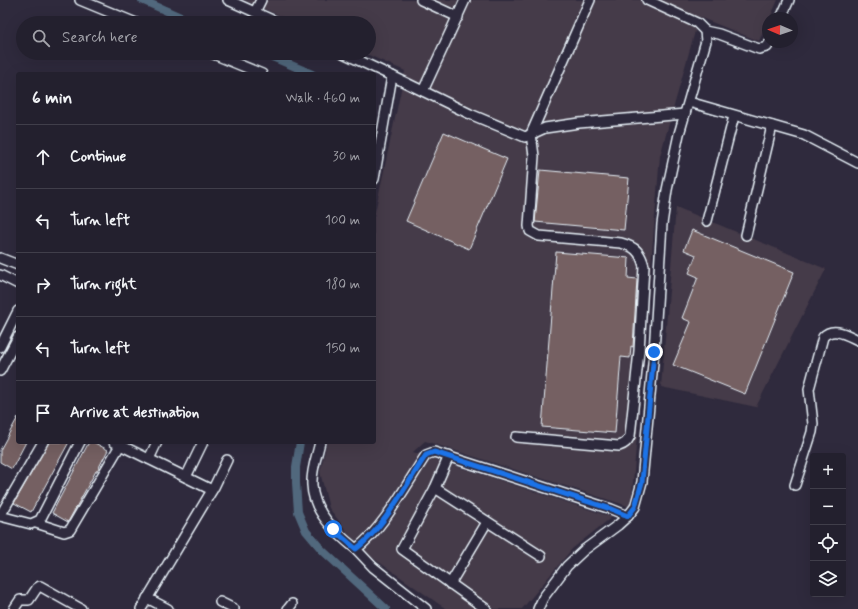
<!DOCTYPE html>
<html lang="en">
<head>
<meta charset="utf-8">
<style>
  body { margin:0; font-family:Mynerve,sans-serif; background:#2f2d3a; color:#f1f3f6 }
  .controls { position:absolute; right:12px; bottom:12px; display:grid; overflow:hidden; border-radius:4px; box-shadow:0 4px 16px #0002 }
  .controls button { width:36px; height:36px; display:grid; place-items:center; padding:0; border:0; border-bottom:1px solid #403e4a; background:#23202e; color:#f1f3f6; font:20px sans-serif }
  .compass { position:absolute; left:762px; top:12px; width:36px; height:36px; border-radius:50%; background:#23202e; box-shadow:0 4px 16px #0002; rotate:272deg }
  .stop { position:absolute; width:12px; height:12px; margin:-9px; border:3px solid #1a73e8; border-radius:50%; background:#fff }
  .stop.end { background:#1a73e8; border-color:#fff; box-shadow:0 1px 4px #0008 }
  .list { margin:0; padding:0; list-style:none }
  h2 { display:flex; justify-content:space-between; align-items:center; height:52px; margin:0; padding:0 16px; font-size:17px }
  h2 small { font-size:13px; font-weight:400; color:#a3a3aa }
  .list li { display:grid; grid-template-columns:26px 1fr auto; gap:12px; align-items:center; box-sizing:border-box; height:64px; padding:0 16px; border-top:1px solid #403e4a }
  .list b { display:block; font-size:15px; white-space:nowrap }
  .list em { font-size:13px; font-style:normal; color:#a3a3aa }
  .icon { flex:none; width:22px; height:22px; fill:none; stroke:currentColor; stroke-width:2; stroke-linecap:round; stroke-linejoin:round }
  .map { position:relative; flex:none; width:858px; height:609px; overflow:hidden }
  .search { position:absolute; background:#23202e; box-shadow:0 4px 16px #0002; left:16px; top:16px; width:360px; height:44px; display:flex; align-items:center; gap:10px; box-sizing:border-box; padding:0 14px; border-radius:22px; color:#a3a3aa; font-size:15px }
  .panel { position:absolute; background:#23202e; box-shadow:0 4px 16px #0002; left:16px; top:72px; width:360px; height:372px; border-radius:4px }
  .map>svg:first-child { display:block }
</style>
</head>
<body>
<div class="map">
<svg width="858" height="609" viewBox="0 0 858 609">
  <rect width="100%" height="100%" fill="#2f2a3d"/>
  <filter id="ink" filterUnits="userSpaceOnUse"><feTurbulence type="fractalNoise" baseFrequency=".025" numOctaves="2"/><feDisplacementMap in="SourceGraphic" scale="8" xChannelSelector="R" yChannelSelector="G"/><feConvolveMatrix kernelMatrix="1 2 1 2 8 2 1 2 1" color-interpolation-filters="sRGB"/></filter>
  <g filter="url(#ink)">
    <g fill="#443a48">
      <path d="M244 0H778L770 18H768V22L759 41 699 17 660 156 631 507 425 441 413 452 612 517 572 549 522 609H446L373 558 352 538 329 508 320 472 327 442H374V217L405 71 364 53H369V23H296Z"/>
      <path d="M676 207 826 269 756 407 661 387Z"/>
    </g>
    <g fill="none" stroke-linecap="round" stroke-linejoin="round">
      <g stroke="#51687d" stroke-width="8">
        <path d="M142 0 194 23"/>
        <path d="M263 53 312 74"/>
        <path d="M300 442 296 467V483L298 512 306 531 322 550 386 609"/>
      </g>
    </g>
    <g fill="#756162" stroke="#e8f1f8">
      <path d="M444 132 507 159 469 249 406 221Z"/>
      <path d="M540 170 629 178 624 230 535 222Z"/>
      <path d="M692 230 794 272 745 394 673 365 691 322 682 318 698 277 689 273 696 255 684 250Z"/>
      <path d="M556 252 629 258 628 278 637 279 633 347 631 346 630 358 621 357 615 433 542 427Z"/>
      <path d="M18 417V442H26L12 469 0 462V450Z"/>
      <path d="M49 442H69L31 512 14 503Z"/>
      <path d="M89 442H93L108 450 97 471H96L68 522 52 513Z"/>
    </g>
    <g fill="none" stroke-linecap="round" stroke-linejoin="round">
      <g stroke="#e8f1f8" stroke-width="12">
        <g id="minor">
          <path d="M80 0 136 23"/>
          <path d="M228 0 279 23"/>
          <path d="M421 0 458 17"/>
          <path d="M255 12 261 0"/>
          <path d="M781 18 789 0"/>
          <path d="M705 31 719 34 759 49 767 47 770 42"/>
          <path d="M211 53 262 74"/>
          <path d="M343 53 392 76 374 179"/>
          <path d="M392 76 470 114 525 137 545 128 579 123 685 114"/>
          <path d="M423 91 465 0"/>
          <path d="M689 102 804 135 858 163"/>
          <path d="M707 221 734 116"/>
          <path d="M746 235 772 126"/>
          <path d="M0 258 18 265"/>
          <path d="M0 275 18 284"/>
          <path d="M0 347 18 311"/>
          <path d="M0 371 18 337"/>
          <path d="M516 437 619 446C625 444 627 442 630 436L639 351 644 266C640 251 635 247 621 243L539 236 530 231 529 226 534 156 531 134 590 0"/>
          <path d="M114 442 212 490"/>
          <path d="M320 442C317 456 311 470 312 485 313 512 336 533 356 549 384 528 406 485 426 455L434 452 509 476 611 509 628 516"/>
          <path d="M449 456 435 488 402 549 486 609"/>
          <path d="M149 459 157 442"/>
          <path d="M186 477 203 442"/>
          <path d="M795 485 812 432 813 424 809 389 823 337C833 326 847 335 858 340"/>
          <path d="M435 488 541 556"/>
          <path d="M0 516 31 524 40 520 80 442"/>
          <path d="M0 516 43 442"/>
          <path d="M36 523 64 532 70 530 122 442"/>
          <path d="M356 549 373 567 426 609"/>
          <path d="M450 584 487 522"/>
          <path d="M147 598 168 609"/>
          <path d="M220 602 234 609"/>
          <path d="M14 609 20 600H29L37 588 40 586 81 609"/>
          <path d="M141 609 214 487 227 460"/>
          <path d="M288 609 292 604"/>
          <path d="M538 609 543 598 567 566 584 550 618 525 628 516 635 507 642 482 654 352 662 224 667 190 679 134 706 41 705 31 697 23 647 0"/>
        </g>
      </g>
      <use href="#minor" stroke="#2f2a3d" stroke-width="9"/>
    </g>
  </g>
  <g fill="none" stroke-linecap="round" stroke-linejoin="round" filter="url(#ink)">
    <path stroke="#1a73e8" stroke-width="5" d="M333 529 356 549C384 528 406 485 426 455L434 452 509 476 611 509 628 516 635 507 642 482 654 352"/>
  </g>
</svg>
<div class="controls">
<button>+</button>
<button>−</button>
<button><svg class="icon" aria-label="locate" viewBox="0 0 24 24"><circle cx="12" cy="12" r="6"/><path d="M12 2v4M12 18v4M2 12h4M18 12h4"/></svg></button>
<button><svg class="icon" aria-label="layers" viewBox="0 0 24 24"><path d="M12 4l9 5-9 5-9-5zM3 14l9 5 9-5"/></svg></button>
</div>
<svg class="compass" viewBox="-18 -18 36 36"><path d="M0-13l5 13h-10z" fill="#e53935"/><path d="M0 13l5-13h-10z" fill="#a3a3aa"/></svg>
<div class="stop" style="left:333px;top:529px"></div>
<div class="stop end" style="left:654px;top:352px"></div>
<div class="search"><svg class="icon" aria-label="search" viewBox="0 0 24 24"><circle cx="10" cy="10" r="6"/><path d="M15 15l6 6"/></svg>Search here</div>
<section class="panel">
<h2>6 min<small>Walk · 460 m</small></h2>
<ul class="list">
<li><svg class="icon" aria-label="ahead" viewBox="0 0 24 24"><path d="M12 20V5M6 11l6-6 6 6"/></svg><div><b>Continue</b></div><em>30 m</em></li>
<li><svg class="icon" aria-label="left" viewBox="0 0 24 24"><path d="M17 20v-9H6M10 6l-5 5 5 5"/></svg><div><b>Turn left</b></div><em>100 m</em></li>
<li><svg class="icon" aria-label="right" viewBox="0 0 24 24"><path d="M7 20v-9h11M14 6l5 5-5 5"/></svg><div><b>Turn right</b></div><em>180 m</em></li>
<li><svg class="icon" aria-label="left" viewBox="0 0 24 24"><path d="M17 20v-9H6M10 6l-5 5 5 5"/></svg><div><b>Turn left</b></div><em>150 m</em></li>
<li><svg class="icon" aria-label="arrive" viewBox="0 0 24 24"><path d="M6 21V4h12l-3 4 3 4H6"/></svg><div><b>Arrive at destination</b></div></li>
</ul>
</section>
</div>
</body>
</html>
